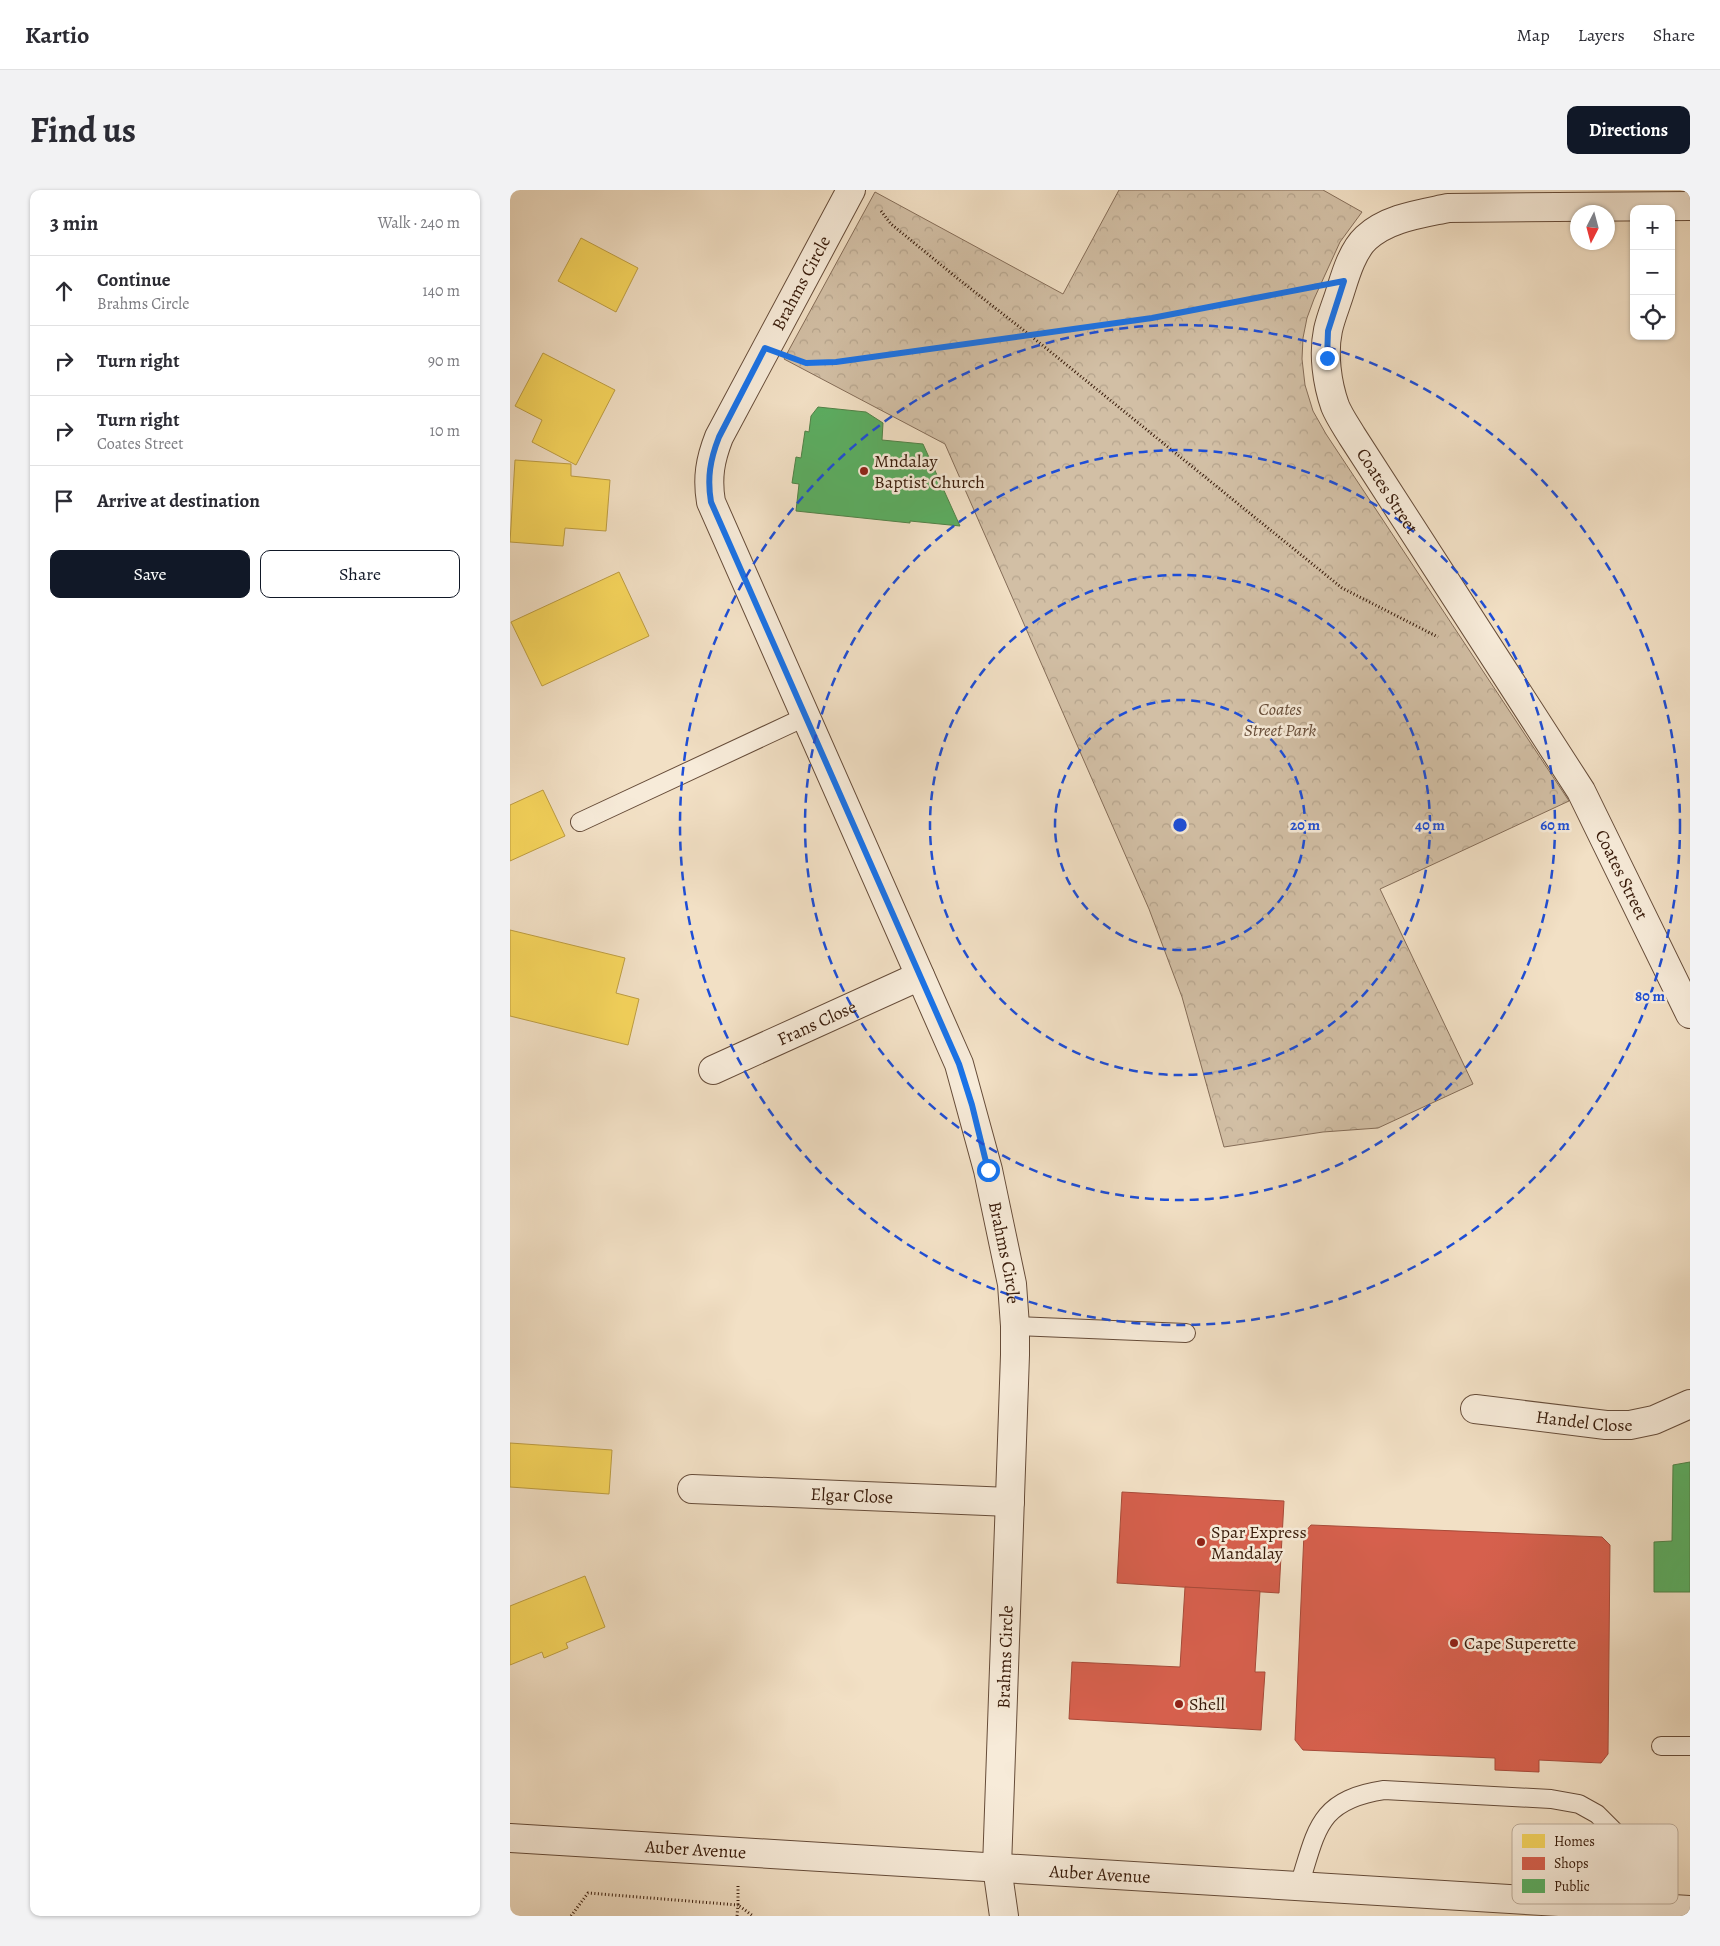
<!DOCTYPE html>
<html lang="en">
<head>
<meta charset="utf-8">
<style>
  body { margin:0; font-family:Alegreya,serif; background:#f2f2f3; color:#2b2b33 }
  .controls { position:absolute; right:15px; top:15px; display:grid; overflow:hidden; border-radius:10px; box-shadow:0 1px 4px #0004 }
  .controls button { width:45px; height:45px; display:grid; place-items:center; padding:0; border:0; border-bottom:1px solid #e1e1e2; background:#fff; color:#2b2b33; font:25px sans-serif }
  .compass { position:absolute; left:1060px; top:15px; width:45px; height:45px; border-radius:50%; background:#fff; box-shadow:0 1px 4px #0004; rotate:186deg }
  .stop { position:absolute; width:15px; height:15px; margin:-11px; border:4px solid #1a73e8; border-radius:50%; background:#fff }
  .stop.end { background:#1a73e8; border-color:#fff; box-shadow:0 1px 5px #0008 }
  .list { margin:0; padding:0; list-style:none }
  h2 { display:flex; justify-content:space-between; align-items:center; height:65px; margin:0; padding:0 20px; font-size:21px }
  h2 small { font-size:16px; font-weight:400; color:#7c7c81 }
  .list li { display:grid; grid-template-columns:32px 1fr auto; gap:15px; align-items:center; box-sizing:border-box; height:70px; padding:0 20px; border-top:1px solid #e1e1e2 }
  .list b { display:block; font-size:19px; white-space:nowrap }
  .list p { margin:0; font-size:16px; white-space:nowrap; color:#7c7c81 }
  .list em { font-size:16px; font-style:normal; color:#7c7c81 }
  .actions { display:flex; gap:10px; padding:15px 20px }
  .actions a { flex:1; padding:11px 0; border:1px solid #111827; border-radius:10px; text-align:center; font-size:18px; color:#111827 }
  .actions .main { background:#111827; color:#fff }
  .icon { flex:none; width:28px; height:28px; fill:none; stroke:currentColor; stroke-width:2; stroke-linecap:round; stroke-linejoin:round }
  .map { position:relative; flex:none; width:1180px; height:1726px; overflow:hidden; border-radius:10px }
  header { display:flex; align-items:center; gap:30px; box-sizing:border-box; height:70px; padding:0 25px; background:#fff; border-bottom:1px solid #e1e1e2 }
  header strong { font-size:24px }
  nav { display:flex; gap:28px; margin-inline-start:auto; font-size:18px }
  .intro { display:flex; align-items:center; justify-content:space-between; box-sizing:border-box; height:120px; padding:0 30px }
  h1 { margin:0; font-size:35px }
  .button { padding:12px 22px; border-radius:10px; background:#111827; color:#fff; font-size:18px; font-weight:700 }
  main { display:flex; gap:30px; padding:0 30px }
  aside { flex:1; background:#fff; border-radius:10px; box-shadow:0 1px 4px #0004 }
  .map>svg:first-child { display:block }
</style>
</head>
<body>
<header>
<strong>Kartio</strong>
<nav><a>Map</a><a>Layers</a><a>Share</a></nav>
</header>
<div class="intro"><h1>Find us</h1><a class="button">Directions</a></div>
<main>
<aside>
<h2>3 min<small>Walk · 240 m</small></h2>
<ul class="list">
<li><svg class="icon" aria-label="ahead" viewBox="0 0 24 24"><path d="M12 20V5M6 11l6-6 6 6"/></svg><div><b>Continue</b><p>Brahms Circle</p></div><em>140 m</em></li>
<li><svg class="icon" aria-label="right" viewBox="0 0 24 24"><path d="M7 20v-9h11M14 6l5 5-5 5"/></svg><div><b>Turn right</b></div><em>90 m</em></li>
<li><svg class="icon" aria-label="right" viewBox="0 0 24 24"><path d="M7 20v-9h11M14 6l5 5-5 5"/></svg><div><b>Turn right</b><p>Coates Street</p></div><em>10 m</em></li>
<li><svg class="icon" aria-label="arrive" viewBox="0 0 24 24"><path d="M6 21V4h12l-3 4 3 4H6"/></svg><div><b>Arrive at destination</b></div></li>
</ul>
<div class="actions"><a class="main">Save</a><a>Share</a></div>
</aside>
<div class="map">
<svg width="1180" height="1726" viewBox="0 0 1180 1726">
  <defs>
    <pattern id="park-crowns" width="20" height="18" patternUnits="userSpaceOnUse" patternTransform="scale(1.25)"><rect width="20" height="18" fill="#d2bfa5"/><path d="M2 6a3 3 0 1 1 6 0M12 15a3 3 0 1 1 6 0" fill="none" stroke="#b5a48d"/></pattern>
  </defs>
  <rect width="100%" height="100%" fill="#f2e0c5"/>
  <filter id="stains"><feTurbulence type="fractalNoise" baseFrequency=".004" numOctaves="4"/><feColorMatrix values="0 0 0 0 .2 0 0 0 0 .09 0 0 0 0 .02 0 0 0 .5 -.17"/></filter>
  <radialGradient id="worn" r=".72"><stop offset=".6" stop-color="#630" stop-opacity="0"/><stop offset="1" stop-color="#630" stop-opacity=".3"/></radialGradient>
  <path fill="url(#park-crowns)" stroke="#856d58" d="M609 0H813L852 22 830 52 804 109 797 128 793 148 792 169 795 195 803 221 816 244 1059 611 870 699 963 894 868 938 813 942 714 957 672 807 639 719 435 254 274 169 365 2 553 104Z"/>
  <g fill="#f6d55c" stroke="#bd9d43">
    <path d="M71 48 128 78 106 122 48 91Z"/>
    <path d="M33 163 105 200 66 275 22 252 32 230 5 216Z"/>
    <path d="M5 270 61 274V286L100 290 96 341 55 338 53 356 0 352Z"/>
    <path d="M109 382 139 446 32 496 1 432Z"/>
    <path d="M33 600 55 646 0 671V615Z"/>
    <path d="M0 740 115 768 106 803 129 809 118 855 0 826Z"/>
    <path d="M0 1253 102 1260 99 1304 0 1297Z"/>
    <path d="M75 1386 95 1437 56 1453 58 1458 34 1468 32 1462 0 1475V1416Z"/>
  </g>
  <g fill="#d6604d" stroke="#a74b39">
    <path d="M612 1302 774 1311 769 1403 607 1393Z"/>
    <path d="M801 1335 1092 1347 1100 1355 1098 1564 1091 1573 1029 1570V1582L985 1580V1568L793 1560 785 1550 794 1343Z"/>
    <path d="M675 1397 750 1401 745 1482H755L751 1540 559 1529 562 1472 670 1477Z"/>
  </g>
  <g fill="#5aae61" stroke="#508247">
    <path d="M308 217 356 222 373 233 372 250 413 254 450 336 400 331V333L286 321 289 294 282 293 286 267 291 268 295 241 299 242 301 226Z"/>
    <path d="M1180 1272V1402H1144V1352L1162 1351 1163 1275Z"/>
  </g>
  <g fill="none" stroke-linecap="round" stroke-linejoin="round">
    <g stroke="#664c39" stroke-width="20">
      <g id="lane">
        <path d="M70 632 295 527"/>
        <path d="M505 1136 676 1143"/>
        <path d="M1151 1556H1180"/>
        <path d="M789 1696C807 1639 808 1610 874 1600L1041 1609 1069 1614 1087 1624 1103 1640 1111 1655 1125 1716"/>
      </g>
    </g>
    <g stroke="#664c39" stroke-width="30">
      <g id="street">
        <path id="s1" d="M341 0 209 247C200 270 197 288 201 312L449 874 478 980 502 1094 505 1136V1165L487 1677 494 1726"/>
        <path id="s2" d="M1180 16 938 18C910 24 878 28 856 48 843 60 836 83 831 99 827 113 821 126 818 140 813 164 817 193 825 216 829 226 836 236 842 246L1071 601 1180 824"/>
        <path id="s3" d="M203 880 410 786"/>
        <path id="s4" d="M965 1219 1096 1235H1120L1144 1230 1180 1214"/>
        <path id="s5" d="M182 1299 500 1312"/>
        <path id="s6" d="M0 1648 1180 1720"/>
      </g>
    </g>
    <g stroke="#381b0a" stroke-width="3" stroke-dasharray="1 2.5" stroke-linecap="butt">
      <path d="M371 21 381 34 452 92 521 146 832 398 928 447"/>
      <path d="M291 171 295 173 326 172 642 128 794 98"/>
      <path d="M228 1696V1715L243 1726"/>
      <path d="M61 1726 78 1703 228 1715 227 1726"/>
    </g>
    <use href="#lane" stroke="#f7ebd9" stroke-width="18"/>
    <use href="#street" stroke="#f7ebd9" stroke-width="28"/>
  </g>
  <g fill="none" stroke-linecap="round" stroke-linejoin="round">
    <path stroke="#1a73e8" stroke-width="6" d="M478 980 462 915 449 874 201 312C197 288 200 270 209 247L255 158 296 173 326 172 642 128 834 91 818 141 817 168"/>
  </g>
  <g fill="none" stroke="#1d4ed8" stroke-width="2.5" stroke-dasharray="9 6">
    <circle cx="670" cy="635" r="125"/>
    <circle cx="670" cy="635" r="250"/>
    <circle cx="670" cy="635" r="375"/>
    <circle cx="670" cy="635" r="500"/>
  </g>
  <g fill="#8f2418" stroke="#f7ebd9" stroke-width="2">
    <circle cx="354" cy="281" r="5"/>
    <circle cx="691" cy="1352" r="5"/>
    <circle cx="944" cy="1453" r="5"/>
    <circle cx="669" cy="1514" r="5"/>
  </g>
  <g text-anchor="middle" stroke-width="5" stroke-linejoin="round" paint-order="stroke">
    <g font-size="18" fill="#381b0a" stroke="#f7ebd9">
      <text transform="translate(291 93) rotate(-62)" y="6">Brahms Circle</text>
      <text dy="6" stroke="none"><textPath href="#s2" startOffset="608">Coates Street</textPath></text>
      <text dy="6" stroke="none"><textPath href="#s2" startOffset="1058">Coates Street</textPath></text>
      <text dy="6" stroke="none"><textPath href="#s3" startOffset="114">Frans Close</textPath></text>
      <text dy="6" stroke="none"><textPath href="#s1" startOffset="1155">Brahms Circle</textPath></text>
      <text dy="6" stroke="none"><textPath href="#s4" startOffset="110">Handel Close</textPath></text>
      <text dy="6" stroke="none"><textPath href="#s5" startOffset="160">Elgar Close</textPath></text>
      <text transform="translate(495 1467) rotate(-88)" y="6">Brahms Circle</text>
      <text dy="6" stroke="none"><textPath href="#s6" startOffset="186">Auber Avenue</textPath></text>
      <text dy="6" stroke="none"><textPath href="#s6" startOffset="591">Auber Avenue</textPath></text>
    </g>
    <g font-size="18" fill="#381b0a" stroke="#f7ebd9" text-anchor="start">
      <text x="364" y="277">Mndalay<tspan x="364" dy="21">Baptist Church</tspan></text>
      <text x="701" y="1348">Spar Express<tspan x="701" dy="21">Mandalay</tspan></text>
      <text x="954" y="1459">Cape Superette</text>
      <text x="679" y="1520">Shell</text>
    </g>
    <g font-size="18" font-style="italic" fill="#664c38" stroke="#f7ebd9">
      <text x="770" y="525">Coates<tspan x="770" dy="21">Street Park</tspan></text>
    </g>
  </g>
  <rect x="1002" y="1634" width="166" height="80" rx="8" fill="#f7ebd9" stroke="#bead9b" stroke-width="1"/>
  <rect x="1012" y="1644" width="23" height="14" fill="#f6d55c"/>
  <rect x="1012" y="1667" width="23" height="13" fill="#d6604d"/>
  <rect x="1012" y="1689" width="23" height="14" fill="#5aae61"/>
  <g font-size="14" fill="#381b0a">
    <text x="1044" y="1656">Homes</text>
    <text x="1044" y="1678">Shops</text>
    <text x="1044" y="1701">Public</text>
  </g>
  <circle cx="670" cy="635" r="8" fill="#1d4ed8" stroke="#f7ebd9" stroke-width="2.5"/>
  <g font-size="15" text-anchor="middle" font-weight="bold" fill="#1d4ed8" stroke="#f7ebd9" stroke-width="5" stroke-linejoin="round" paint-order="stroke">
    <text x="795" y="640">20 m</text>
    <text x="920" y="640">40 m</text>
    <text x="1045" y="640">60 m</text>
    <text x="1140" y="811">80 m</text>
  </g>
  <rect width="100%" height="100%" filter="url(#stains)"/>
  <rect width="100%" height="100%" fill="url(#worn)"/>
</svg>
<div class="controls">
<button>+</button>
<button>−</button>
<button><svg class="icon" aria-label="locate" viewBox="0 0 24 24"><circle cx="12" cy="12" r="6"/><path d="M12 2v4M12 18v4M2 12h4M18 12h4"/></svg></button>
</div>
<svg class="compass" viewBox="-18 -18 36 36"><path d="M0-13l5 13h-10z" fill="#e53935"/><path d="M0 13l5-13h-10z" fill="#7c7c81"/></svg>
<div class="stop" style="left:478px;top:980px"></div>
<div class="stop end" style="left:817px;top:168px"></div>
</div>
</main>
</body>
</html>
